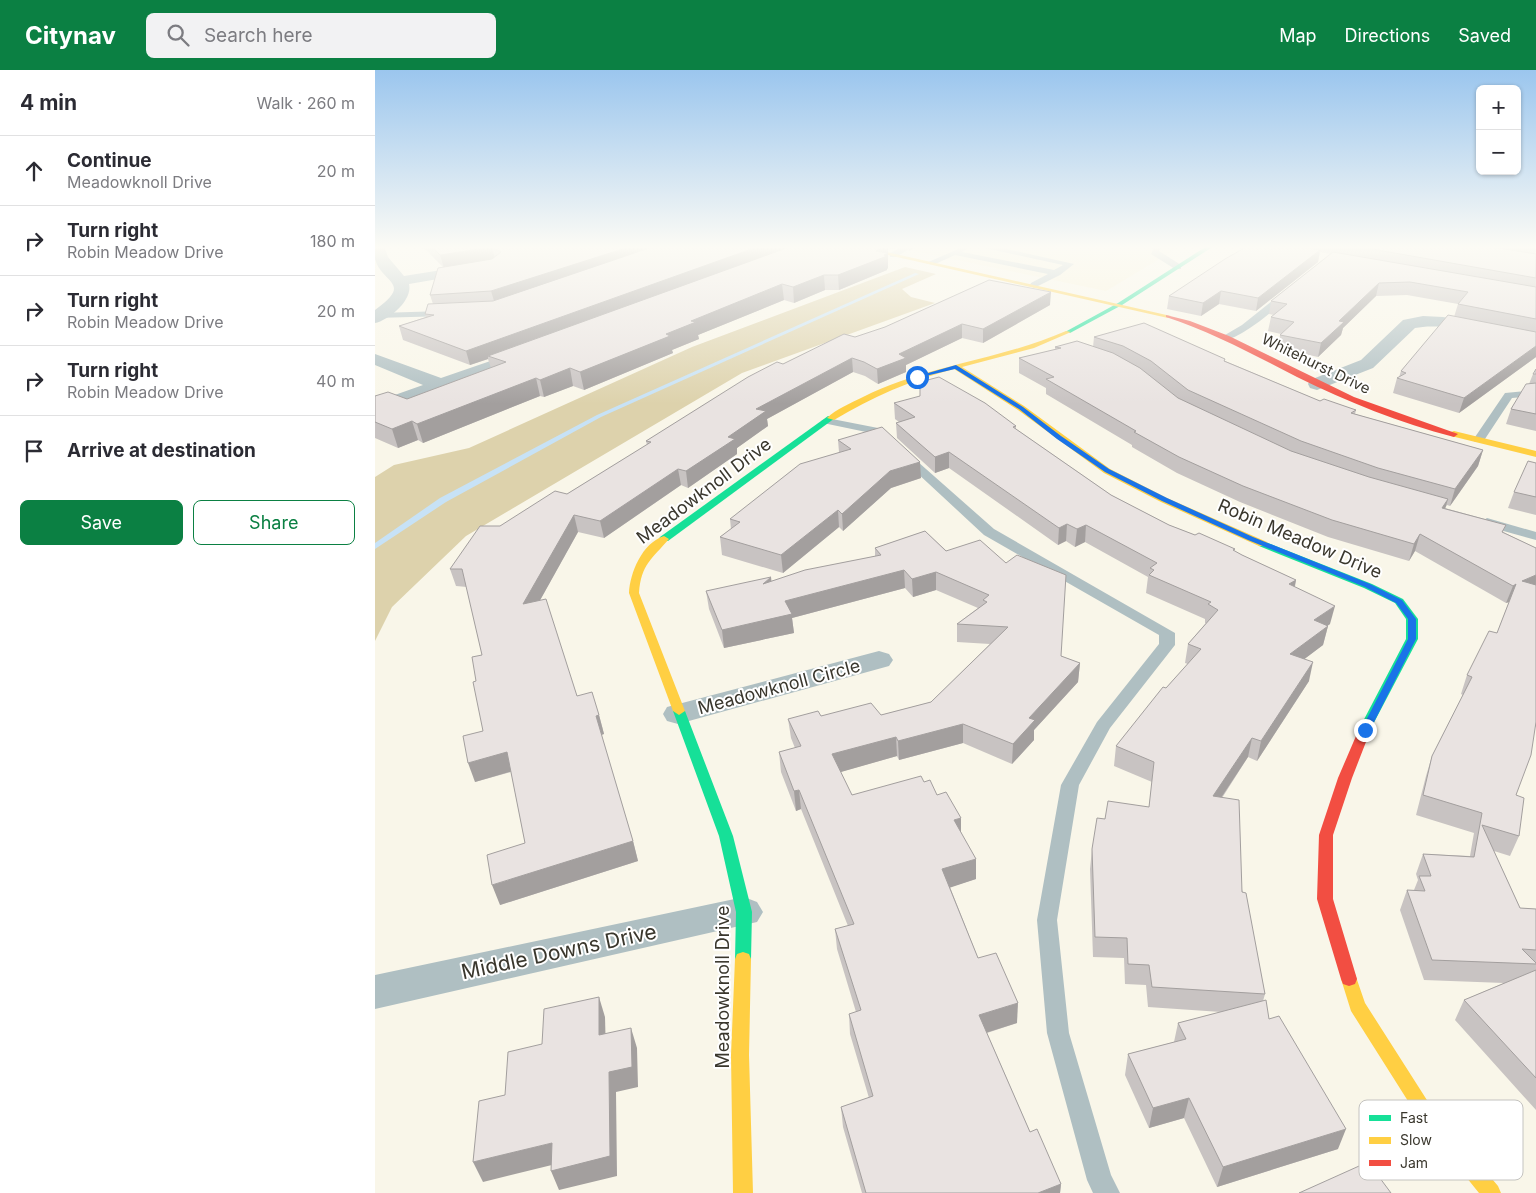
<!DOCTYPE html>
<html lang="en">
<head>
<meta charset="utf-8">
<style>
  body { margin:0; font-family:Inter,sans-serif; background:#f2f2f3; color:#2b2b33 }
  .controls { position:absolute; right:15px; top:15px; display:grid; overflow:hidden; border-radius:8px; box-shadow:0 1px 4px #0004 }
  .controls button { width:45px; height:45px; display:grid; place-items:center; padding:0; border:0; border-bottom:1px solid #e1e1e2; background:#fff; color:#2b2b33; font:25px sans-serif }
  .stop { position:absolute; width:15px; height:15px; margin:-11px; border:4px solid #1a73e8; border-radius:50%; background:#fff }
  .stop.end { background:#1a73e8; border-color:#fff; box-shadow:0 1px 5px #0008 }
  .list { margin:0; padding:0; list-style:none }
  h2 { display:flex; justify-content:space-between; align-items:center; height:65px; margin:0; padding:0 20px; font-size:21px }
  h2 small { font-size:16px; font-weight:400; color:#7c7c81 }
  .list li { display:grid; grid-template-columns:32px 1fr auto; gap:15px; align-items:center; box-sizing:border-box; height:70px; padding:0 20px; border-top:1px solid #e1e1e2 }
  .list b { display:block; font-size:19px; white-space:nowrap }
  .list p { margin:0; font-size:16px; white-space:nowrap; color:#7c7c81 }
  .list em { font-size:16px; font-style:normal; color:#7c7c81 }
  .actions { display:flex; gap:10px; padding:15px 20px }
  .actions a { flex:1; padding:11px 0; border:1px solid #0b8043; border-radius:8px; text-align:center; font-size:18px; color:#0b8043 }
  .actions .main { background:#0b8043; color:#fff }
  .icon { flex:none; width:28px; height:28px; fill:none; stroke:currentColor; stroke-width:2; stroke-linecap:round; stroke-linejoin:round }
  .map { position:relative; flex:none; width:1161px; height:1123px; overflow:hidden }
  header { display:flex; align-items:center; gap:30px; box-sizing:border-box; height:70px; padding:0 25px; background:#0b8043; color:#fff }
  header strong { font-size:24px }
  nav { display:flex; gap:28px; margin-inline-start:auto; font-size:18px }
  .search { width:350px; height:45px; background:#f2f2f3; display:flex; align-items:center; gap:12px; box-sizing:border-box; padding:0 18px; border-radius:8px; color:#7c7c81; font-size:19px }
  main { display:flex }
  aside { flex:1; background:#fff }
  .map>svg:first-child { display:block }
</style>
</head>
<body>
<header>
<strong>Citynav</strong>
<div class="search"><svg class="icon" aria-label="search" viewBox="0 0 24 24"><circle cx="10" cy="10" r="6"/><path d="M15 15l6 6"/></svg>Search here</div>
<nav><a>Map</a><a>Directions</a><a>Saved</a></nav>
</header>
<main>
<aside>
<h2>4 min<small>Walk · 260 m</small></h2>
<ul class="list">
<li><svg class="icon" aria-label="ahead" viewBox="0 0 24 24"><path d="M12 20V5M6 11l6-6 6 6"/></svg><div><b>Continue</b><p>Meadowknoll Drive</p></div><em>20 m</em></li>
<li><svg class="icon" aria-label="right" viewBox="0 0 24 24"><path d="M7 20v-9h11M14 6l5 5-5 5"/></svg><div><b>Turn right</b><p>Robin Meadow Drive</p></div><em>180 m</em></li>
<li><svg class="icon" aria-label="right" viewBox="0 0 24 24"><path d="M7 20v-9h11M14 6l5 5-5 5"/></svg><div><b>Turn right</b><p>Robin Meadow Drive</p></div><em>20 m</em></li>
<li><svg class="icon" aria-label="right" viewBox="0 0 24 24"><path d="M7 20v-9h11M14 6l5 5-5 5"/></svg><div><b>Turn right</b><p>Robin Meadow Drive</p></div><em>40 m</em></li>
<li><svg class="icon" aria-label="arrive" viewBox="0 0 24 24"><path d="M6 21V4h12l-3 4 3 4H6"/></svg><div><b>Arrive at destination</b></div></li>
</ul>
<div class="actions"><a class="main">Save</a><a>Share</a></div>
</aside>
<div class="map">
<svg width="1161" height="1123" viewBox="0 0 1161 1123">
  <rect width="100%" height="100%" fill="#f9f6e9"/>
  <path fill="#f8f2d8" d="M515 176H806L731 221Z"/>
  <path fill="#ddd2ac" d="M530 197 561 204 527 219 536 227 560 233 367 303 91 466 17 537 0 571V407L19 395 94 378 317 277Z"/>
  <g fill="none" stroke-linecap="round" stroke-linejoin="round">
    <path fill="#c7e2f6" fill-rule="evenodd" d="M540 203 544 204 226 347 71 432 0 479V473L65 428 222 345Z"/>
    <g fill="#afbfc2" fill-rule="evenodd">
      <path d="M523 176H532L534 179 521 187H515V183L525 178Z"/>
      <path d="M601 176H618L699 194 685 205 659 218 655 215 656 213 673 204 580 185 558 195 551 193 588 177 592 179 587 182 679 200 688 195Z"/>
      <path d="M780 176H788L784 181 806 195V199H800L776 184Z"/>
      <path d="M907 223 914 225C905 236 863 271 850 269V265L867 255Z"/>
      <path d="M69 241 72 242V246L0 248V244L3 243Z"/>
      <path d="M1161 320V326L1137 328 1108 372H1100L1098 370 1130 323Z"/>
      <path d="M452 348 503 358 520 370 514 373 496 363 448 353 446 351Z"/>
      <path d="M530 382 534 384 619 459 800 563V575L735 658 704 715 682 850 694 963 736 1105 745 1123H718L712 1110 672 963 662 850 686 715 722 652 784 574V565L609 465 526 388V384Z"/>
      <path d="M1112 448 1161 462V470L1107 455 1106 452Z"/>
    </g>
    <g fill="#afbfc2" fill-rule="evenodd">
      <path d="M0 176H9L13 187 29 206 98 195 105 199 98 203 34 214C38 230 14 250 0 253V240C39 212 7 214 0 189 0 185 0 180 0 176Z"/>
      <path d="M1048 246 1068 247 1161 265V275C1128 269 1071 251 1040 258L998 298 942 320 935 318 933 314 935 310 986 290 1028 250Z"/>
      <path d="M150 279 156 280 159 284 156 288 0 345V332L48 315 0 295V284L66 308Z"/>
      <path d="M504 581 514 584 518 590 514 596 303 654 292 651 288 644 292 637Z"/>
      <path d="M369 827 382 832 388 842 382 852 0 939V905Z"/>
    </g>
    <g fill="#16e098" fill-rule="evenodd">
      <path d="M832 176H839L747 235 695 263 690 262 743 233Z"/>
      <path d="M453 346 460 348 293 471H285L284 469 285 467Z"/>
      <path d="M888 471 997 514 1028 529 1043 549V569L994 662H986L984 659 1031 569V549L1020 533 989 518 884 476 883 474Z"/>
      <path d="M304 637 310 641 358 766 377 842 376 889 374 894 368 896 362 894 360 889 361 842 344 766 298 641Z"/>
    </g>
    <g fill="#ffcf43" fill-rule="evenodd">
      <path d="M473 176H485L796 246 793 248Z"/>
      <path d="M691 261 696 262 659 278 587 297 649 336 735 399 792 428 892 472 893 474 892 476H884L786 432 729 403 643 340 579 299C536 310 497 327 459 350L452 348C461 339 476 333 488 327 552 295 625 290 691 261Z"/>
      <path d="M1079 361 1161 381V387L1076 366V362Z"/>
      <path d="M289 466 294 469C277 489 266 494 264 523L310 641 304 645 298 641 254 523C255 503 267 473 289 466Z"/>
      <path d="M368 882 374 884 376 889 374 985 378 1123H358L356 985 360 889 362 884Z"/>
      <path d="M974 902 980 904 990 933 1057 1038 1123 1116 1126 1123H1104L1045 1050 976 941 966 909 968 904Z"/>
    </g>
    <g fill="#f24e42" fill-rule="evenodd">
      <path d="M791 245 815 251 854 266 979 327 1083 364 1079 367C1025 353 973 332 922 307 879 285 837 262 791 247Z"/>
      <path d="M990 655 994 656 996 659 977 708 958 765V829L982 909 980 914 974 916 968 914 966 909 942 829 944 765 963 708 984 659 986 656Z"/>
    </g>
  </g>
  <g fill="#c8c3c2">
    <path d="M47 176H521L519 179 513 178V198L512 199V200L464 220H450L419 233 409 230 323 265 324 269 297 280 298 283 209 320 198 316 169 327 165 326 48 373 43 370 23 378 0 368V326L32 329 116 298 113 289 95 295 28 270 24 256 51 247 50 244 58 234 55 225 68 197Z"/>
    <path d="M873 176H1161V287L1084 343 1018 323 1022 308 1024 307 1026 301 1079 247 1083 234 1032 225 1001 226 968 258 966 265 943 287 903 278 905 265 906 264 893 261 896 247 899 245 894 244 896 231 955 184 945 182 943 192 881 241 844 234 826 246 792 239 794 226Z"/>
    <path d="M675 235 608 273 587 268 531 295V302L503 314 490 306 478 302 392 349 393 356 362 378V384L313 418 306 415 229 468 203 462 165 530 202 626 224 645 229 664 226 665 258 771 263 791 125 835 150 773 136 702 100 712 108 661 101 611 107 585 92 517 81 516 75 499 125 456 192 424 272 375 271 371 408 294 480 267Z"/>
    <path d="M719 267 850 291 945 331 981 340 980 344 1108 380 1103 396 1075 436 1072 435 1070 438 1131 455 1128 462 1161 478V657H1160L1141 725 1144 766 1135 786 1119 781 1145 838 1161 839V1040L1080 950 1089 930 1129 913 1049 910 1025 840 1032 820H1039L1043 810 1041 804 1048 784 1095 786 1099 763 1041 745 1051 706 1057 686 1088 625 1086 624 1092 605 1122 563 1134 532 1131 533 1040 481 1034 491 953 467 865 432 802 403 757 377V375L671 324V318L644 303V288L680 280V277H718Z"/>
    <path d="M1161 299V361L1131 354 1136 339 1154 314 1158 304Z"/>
    <path d="M519 333 641 356V359L736 425 794 455 820 465 860 479 859 481 867 485 921 510 920 517 955 554 952 556H953L948 575 929 589 934 611 882 691 873 687 847 728 890 924 888 931 894 949 963 1079 842 1117 809 1048 774 1058 750 1005 753 984 799 972 803 953 846 942 773 937 771 915 750 914 749 888 718 887 715 799 717 779 730 749 774 737 777 712 739 696 741 676 791 618 813 594 810 593 813 574 831 553H830V549L771 523 773 507 710 472 700 477 691 471 683 475 574 398 560 403 522 368 521 353 524 352 520 349Z"/>
    <path d="M463 370 546 408 516 418 468 461 464 457 408 503 347 485 345 467 356 459 355 449 464 382Z"/>
    <path d="M1161 393V445L1133 438 1139 422Z"/>
    <path d="M550 461 686 586 705 593 703 612 659 660V670L637 694 588 673 524 690 522 686 465 702 477 725 549 712 562 725 586 762 601 809 575 817 603 888 642 953 612 963 655 1062 686 1114 685 1123H487L468 1057 466 1037 494 1028 475 964 474 944 481 942 462 879 460 859 473 856 426 739 421 741 406 702 404 682 420 678 416 668 413 649 446 646 506 645 556 632 615 574 582 572V554L603 538 561 520 538 527 530 518 417 548 419 563 349 578 334 539 331 521 396 511 500 486V478Z"/>
  </g>
  <g fill="#a39f9e">
    <path d="M257 176H296L120 234 116 221Z"/>
    <path d="M385 176H417L113 286V289L95 295 91 281Z"/>
    <path d="M512 176H513V198L512 199V200L464 220 463 205 501 181Z"/>
    <path d="M534 176H545L534 181Z"/>
    <path d="M117 177 120 189 69 198 65 185Z"/>
    <path d="M945 180 943 192 881 241 883 228Z"/>
    <path d="M449 205 450 220 419 233 418 217Z"/>
    <path d="M1004 213 1001 226 968 258 966 265 943 287 946 273 964 251Z"/>
    <path d="M407 214 409 230 323 265 324 269 297 280 298 283 209 320 205 302 316 251Z"/>
    <path d="M846 221 844 234 826 246 828 233Z"/>
    <path d="M676 222 675 235 608 273V259Z"/>
    <path d="M587 254V268L531 295V302L503 314 502 299 524 284Z"/>
    <path d="M1161 276V287L1084 343 1089 328Z"/>
    <path d="M477 288 478 302 392 349 393 356 362 378V384L313 418 311 401 353 367 381 339Z"/>
    <path d="M195 298 198 316 169 327 165 310Z"/>
    <path d="M161 308 165 326 48 373 42 354Z"/>
    <path d="M37 351 43 370 23 378 17 359Z"/>
    <path d="M1108 380 1103 396 1075 436 1080 419Z"/>
    <path d="M574 382V398L560 403V387Z"/>
    <path d="M545 392 546 408 516 418 468 461 467 444 515 401Z"/>
    <path d="M303 399 306 415 229 468 225 451Z"/>
    <path d="M1073 429 1068 446 1067 438Z"/>
    <path d="M463 440 464 457 408 503 406 485Z"/>
    <path d="M199 445 203 462 153 552 148 534Z"/>
    <path d="M692 454 691 471 683 475 684 458Z"/>
    <path d="M711 455 710 472 700 477 702 459Z"/>
    <path d="M1045 464 1040 481 1034 491 1039 474Z"/>
    <path d="M529 500 530 518 417 548 419 563 349 578 347 560 410 531Z"/>
    <path d="M561 502V520L538 527 537 509Z"/>
    <path d="M1161 505V520L1147 511Z"/>
    <path d="M396 507 398 525 388 514Z"/>
    <path d="M921 510 917 528 914 514Z"/>
    <path d="M1141 514 1134 532 1131 533 1138 516Z"/>
    <path d="M960 536 955 554 935 568 939 550Z"/>
    <path d="M953 556 948 575 911 603 915 584Z"/>
    <path d="M938 592 934 611 882 691 886 671Z"/>
    <path d="M705 593 703 612 659 660V670L637 694 638 674 654 648Z"/>
    <path d="M224 645 229 664 226 665 221 646Z"/>
    <path d="M588 654V673L524 690 523 671Z"/>
    <path d="M521 667 522 686 459 704 457 684Z"/>
    <path d="M877 668 873 687 834 746 838 726Z"/>
    <path d="M132 682 138 701 100 712 93 693Z"/>
    <path d="M424 720 426 739 421 741 419 721Z"/>
    <path d="M586 748V768L579 750Z"/>
    <path d="M258 771 263 791 125 835 117 815Z"/>
    <path d="M601 789V809L568 820 567 799Z"/>
    <path d="M224 927 230 947 231 985 224 965Z"/>
    <path d="M643 933 642 953 604 965V945Z"/>
    <path d="M256 958 262 978 263 1017 241 1022 242 1106 184 1120 176 1101 234 1002Z"/>
    <path d="M814 1028 809 1048 774 1058 778 1038Z"/>
    <path d="M971 1059 963 1079 842 1117 848 1097Z"/>
    <path d="M177 1073 185 1093 108 1112 98 1092Z"/>
    <path d="M686 1114 685 1123H663Z"/>
  </g>
  <g fill="#e9e3e1" stroke="#a39f9e">
    <path d="M56 176H257L116 221 55 225 63 198 117 189 126 182 117 177 65 185Z"/>
    <path d="M280 176H385L91 281 24 256 59 245 50 244 53 234 118 231Z"/>
    <path d="M417 176H512L501 181 513 183 509 185 512 186 463 205H449L418 217 407 214 316 251 321 252 291 264 295 266 205 302 195 298 165 310 161 308 42 354 37 351 17 359 0 352V326L13 322 32 329 131 292 113 286Z"/>
    <path d="M873 176H926L945 180 883 228 846 221 828 233 794 226 850 189Z"/>
    <path d="M980 176H1112L1161 184V208Z"/>
    <path d="M958 182 1161 217V249L1083 234 1093 222 1035 212 1004 213 964 251 969 252 946 273 905 265 919 252 896 247 912 234 896 231Z"/>
    <path d="M614 210 676 222 608 259 587 254 524 284 531 288 502 299 489 292 477 288 381 339 391 341 353 367 360 369 311 401 303 399 225 451 199 445 148 534 171 529 202 626 217 622 224 645 221 646 258 771 117 815 112 785 150 773 132 682 93 693 88 666 108 661 98 612 101 611 97 587 107 585 87 499H75L105 456H125L180 421 192 424 276 372 271 371 373 307 402 292 408 294 469 264 480 267 510 257Z"/>
    <path d="M1073 245 1161 262V276L1089 328 1022 308 1031 303 1026 301Z"/>
    <path d="M769 253 850 289 849 291 945 331 949 329 981 340 976 343 1108 380 1080 419 1003 398 926 371 813 320 776 291 748 276 719 267Z"/>
    <path d="M702 271 738 283 765 298 803 328 916 381 994 407 1073 429 1067 438 1131 455 1127 462 1161 478V505L1147 511 1161 515V652L1156 685 1141 725 1149 728 1144 766 1107 755 1145 838 1161 839V880L1147 879 1161 893V894L1057 890 1032 820 1050 821 1044 806H1056L1048 784 1099 787 1107 743 1048 725 1057 686 1097 607 1092 605 1114 561 1122 563 1141 514 1138 516 1045 464 1039 474 957 450 868 416 804 387 759 362 761 361 671 309 679 307 644 288 686 278 680 277Z"/>
    <path d="M1161 299V304H1158Z"/>
    <path d="M564 307 610 333 641 356 638 357 736 425 794 455 820 465 824 463 860 479 858 480 867 485 921 510 914 514 960 536 939 550 953 556 915 584 938 592 886 671 877 668 838 726 864 730 867 822 871 823 890 924 777 917 774 895 753 894 752 868 720 867 717 779 722 748 730 749 733 731 774 737 779 692 741 676 788 617 791 618 826 579 813 574 843 540 833 534 836 532 774 505 779 500 775 498 782 493 711 455 702 459 692 454 684 458 574 382 560 387 521 353 540 347 519 333 545 326V312Z"/>
    <path d="M1161 313V344L1136 339 1151 314Z"/>
    <path d="M507 357 545 392 515 401 467 444 463 440 406 485 345 467 365 452 355 449 425 394 476 379 463 370Z"/>
    <path d="M1153 391 1161 393V427L1139 422Z"/>
    <path d="M550 461 571 481 605 470 631 493 642 485 691 505 686 586 705 593 654 648 660 650 638 674 588 654 523 671 521 667 457 684 477 725 546 706 549 712 555 710 562 725 571 722 586 748 579 750 601 789 567 799 603 888 621 883 643 933 604 945 655 1062 662 1059 686 1114 663 1123H491L466 1037 498 1026 474 944 486 940 460 859 479 854 424 720 419 721 404 682 426 676 413 649 443 641 446 646 496 633 506 645 556 632 633 557 582 554 612 532 608 530 614 525 561 502 537 509 529 500 410 531 417 544 347 560 331 521 396 507 388 514 430 500 506 485 500 478Z"/>
    <path d="M1161 900V1008L1089 930Z"/>
    <path d="M224 927V965L256 958 257 997 234 1002 235 1086 176 1101 177 1073 98 1092 104 1031 130 1025 133 982 167 974 169 939Z"/>
    <path d="M891 930 894 949 904 946 971 1059 848 1097 814 1028 778 1038 753 984 811 969 803 953Z"/>
    <path d="M993 1092 1016 1123H924Z"/>
  </g>
  <linearGradient id="sky" x2="0" y2="1"><stop stop-color="#9bc6ee"/><stop offset="0.53" stop-color="#fcfbf5"/><stop offset="1" stop-color="#fcfbf5" stop-opacity="0"/></linearGradient>
  <rect width="1161" height="334" fill="url(#sky)"/>
  <path fill="#1a73e8" d="M581 295 648 337 686 366 734 399 792 428 878 467 995 514 1027 530 1041 549V569L994 662 986 660 1033 569V549L1021 533 990 517 873 470 787 431 730 402 682 369 644 339 580 299 542 308 539 307Z"/>
  <g text-anchor="middle" stroke-width="4" stroke-linejoin="round" paint-order="stroke">
    <g font-size="15" fill="#3a372d" stroke="#fff">
      <text transform="translate(941 294) rotate(26)" y="5">Whitehurst Drive</text>
    </g>
    <g font-size="18" fill="#3a372d" stroke="#fff">
      <text transform="translate(329 421) rotate(-37)" y="6">Meadowknoll Drive</text>
      <text transform="translate(925 469) rotate(23)" y="6">Robin Meadow Drive</text>
      <text transform="translate(404 617) rotate(-15)" y="6">Meadowknoll Circle</text>
      <text transform="translate(348 917) rotate(-90)" y="6">Meadowknoll Drive</text>
    </g>
    <g font-size="21" fill="#3a372d" stroke="#fff">
      <text transform="translate(184 882) rotate(-12)" y="7">Middle Downs Drive</text>
    </g>
  </g>
  <rect x="984" y="1030" width="164" height="80" rx="8" fill="#fff" stroke="#c4c3c0" stroke-width="1"/>
  <rect x="994" y="1045" width="22" height="6" fill="#16e098"/>
  <rect x="994" y="1067" width="22" height="7" fill="#ffcf43"/>
  <rect x="994" y="1090" width="22" height="6" fill="#f24e42"/>
  <g font-size="14" fill="#3a372d">
    <text x="1025" y="1053">Fast</text>
    <text x="1025" y="1075">Slow</text>
    <text x="1025" y="1098">Jam</text>
  </g>
</svg>
<div class="controls">
<button>+</button>
<button>−</button>
</div>
<div class="stop" style="left:542px;top:307px"></div>
<div class="stop end" style="left:990px;top:660px"></div>
</div>
</main>
</body>
</html>
